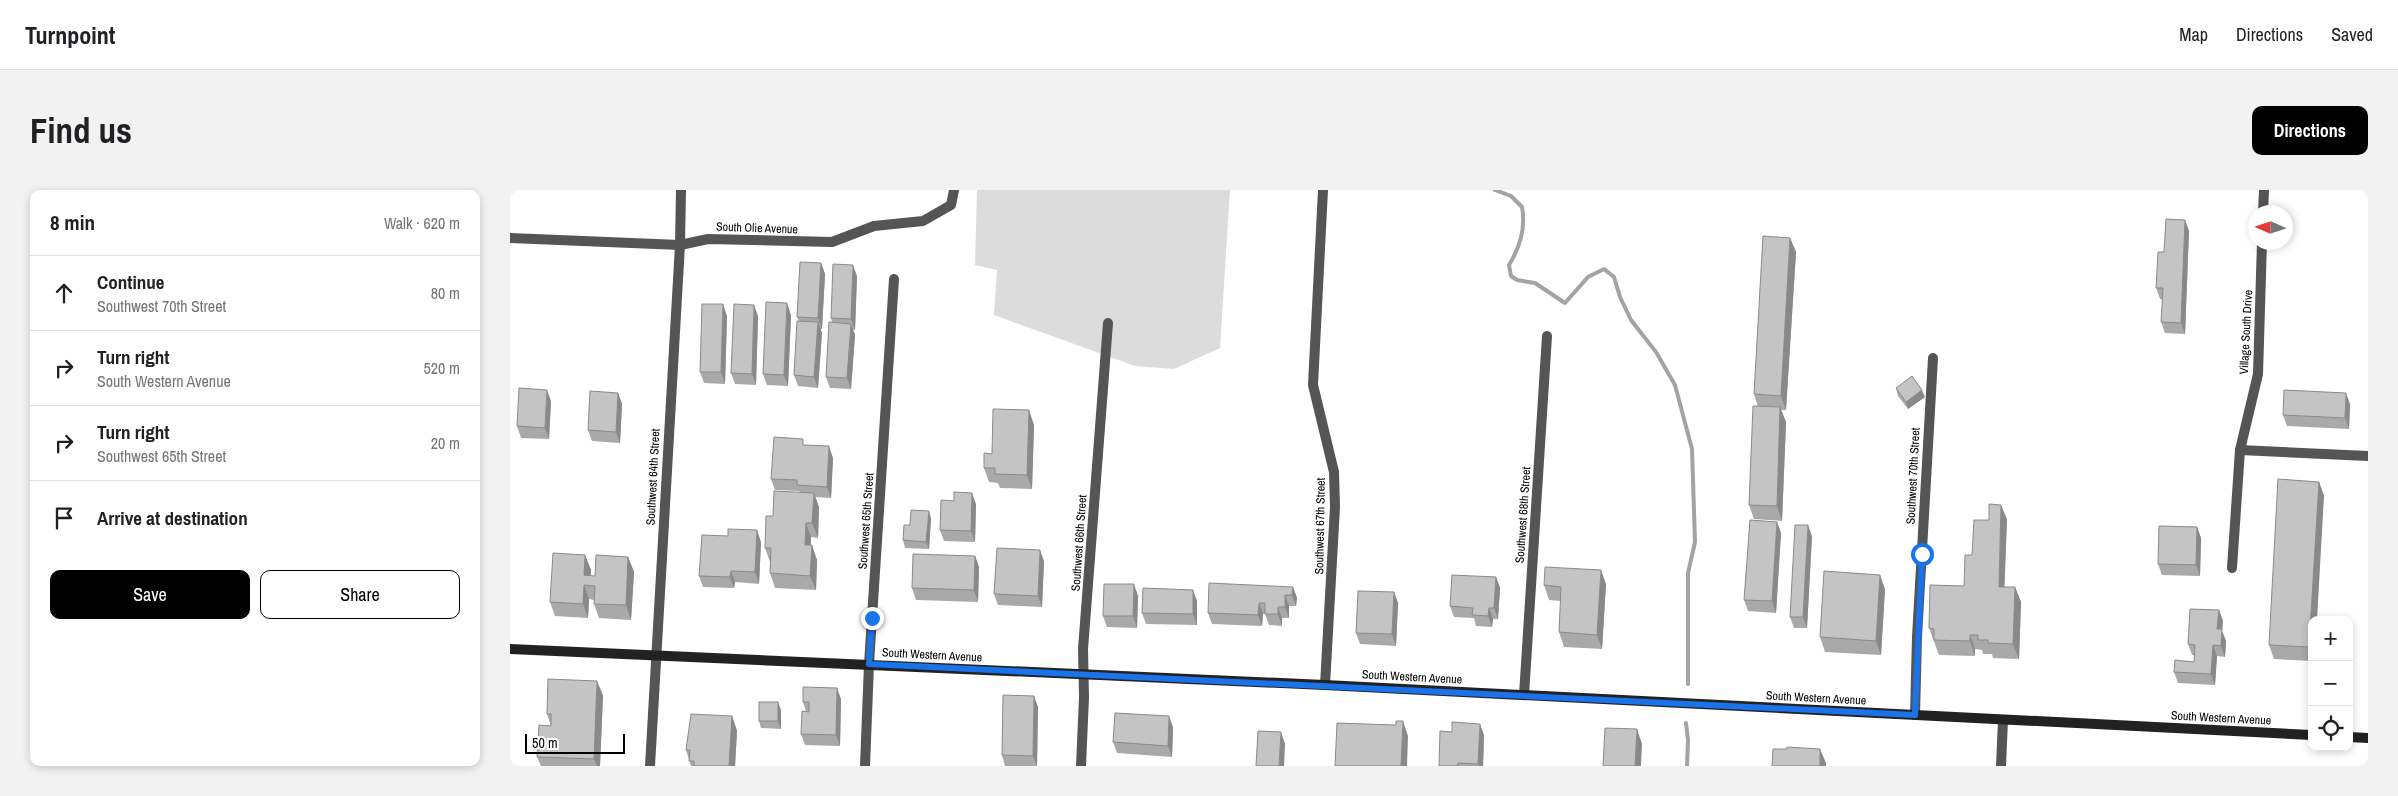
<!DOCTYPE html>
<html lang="en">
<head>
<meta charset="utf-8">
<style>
  body { margin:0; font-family:"Archivo Narrow",sans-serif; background:#f2f2f2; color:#202124 }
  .controls { position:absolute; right:15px; bottom:15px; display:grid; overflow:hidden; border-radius:10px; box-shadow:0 2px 8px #0003 }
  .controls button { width:45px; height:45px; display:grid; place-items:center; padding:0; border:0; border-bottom:1px solid #e0e0e0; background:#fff; color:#202124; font:25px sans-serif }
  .compass { position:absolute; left:1738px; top:15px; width:45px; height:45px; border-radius:50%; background:#fff; box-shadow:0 2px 8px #0003; rotate:273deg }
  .scale { position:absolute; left:15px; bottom:12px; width:100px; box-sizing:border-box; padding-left:5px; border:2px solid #000; border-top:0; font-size:14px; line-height:18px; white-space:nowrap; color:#000; -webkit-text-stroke:4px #fff; paint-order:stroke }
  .stop { position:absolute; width:15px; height:15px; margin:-11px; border:4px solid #1a73e8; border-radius:50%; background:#fff }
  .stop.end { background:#1a73e8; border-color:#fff; box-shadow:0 1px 5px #0008 }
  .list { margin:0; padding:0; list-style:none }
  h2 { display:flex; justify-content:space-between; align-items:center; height:65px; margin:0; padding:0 20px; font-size:21px }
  h2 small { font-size:16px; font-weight:400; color:#757577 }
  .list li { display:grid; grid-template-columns:32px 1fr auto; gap:15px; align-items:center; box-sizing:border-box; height:75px; padding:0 20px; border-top:1px solid #e0e0e0 }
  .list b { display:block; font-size:19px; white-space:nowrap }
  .list p { margin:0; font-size:16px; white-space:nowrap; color:#757577 }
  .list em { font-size:16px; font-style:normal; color:#757577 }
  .actions { display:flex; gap:10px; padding:15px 20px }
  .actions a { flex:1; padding:11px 0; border:1px solid #000; border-radius:10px; text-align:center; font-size:18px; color:#000 }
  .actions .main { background:#000; color:#fff }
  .icon { flex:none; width:28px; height:28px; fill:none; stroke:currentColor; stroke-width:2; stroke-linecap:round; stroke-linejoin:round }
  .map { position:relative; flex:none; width:1858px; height:576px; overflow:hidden; border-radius:10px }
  header { display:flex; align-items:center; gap:30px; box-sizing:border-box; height:70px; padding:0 25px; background:#fff; border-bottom:1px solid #e0e0e0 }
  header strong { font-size:24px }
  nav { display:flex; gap:28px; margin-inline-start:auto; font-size:18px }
  .intro { display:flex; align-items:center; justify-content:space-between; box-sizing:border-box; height:120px; padding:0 30px }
  h1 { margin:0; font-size:35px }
  .button { padding:12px 22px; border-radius:10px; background:#000; color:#fff; font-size:18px; font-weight:700 }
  main { display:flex; gap:30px; padding:0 30px }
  aside { flex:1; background:#fff; border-radius:10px; box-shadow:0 2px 8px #0003 }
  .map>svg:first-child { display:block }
</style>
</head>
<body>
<header>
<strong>Turnpoint</strong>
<nav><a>Map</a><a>Directions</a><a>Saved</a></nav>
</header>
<div class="intro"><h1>Find us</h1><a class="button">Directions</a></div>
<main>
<aside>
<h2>8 min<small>Walk · 620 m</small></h2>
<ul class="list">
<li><svg class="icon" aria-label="ahead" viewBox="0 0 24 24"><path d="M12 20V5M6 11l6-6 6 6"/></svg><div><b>Continue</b><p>Southwest 70th Street</p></div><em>80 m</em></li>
<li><svg class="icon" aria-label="right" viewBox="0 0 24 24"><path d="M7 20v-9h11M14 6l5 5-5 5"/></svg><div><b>Turn right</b><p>South Western Avenue</p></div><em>520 m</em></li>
<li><svg class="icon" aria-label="right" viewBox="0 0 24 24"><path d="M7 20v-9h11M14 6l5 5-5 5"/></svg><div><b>Turn right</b><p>Southwest 65th Street</p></div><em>20 m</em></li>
<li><svg class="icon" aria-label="arrive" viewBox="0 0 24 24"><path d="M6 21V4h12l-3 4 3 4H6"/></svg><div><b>Arrive at destination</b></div></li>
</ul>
<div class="actions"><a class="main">Save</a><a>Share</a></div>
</aside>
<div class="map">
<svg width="1858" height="576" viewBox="0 0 1858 576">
  <rect width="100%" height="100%" fill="#fff"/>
  <path fill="#dcdcdc" d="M467 0H720L710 158 664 179 625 176 484 125 487 80 465 75Z"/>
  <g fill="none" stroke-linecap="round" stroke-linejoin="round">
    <g stroke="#a3a3a3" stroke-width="4">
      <path d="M985 0 1001 6 1012 17C1016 38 1010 57 999 75L1001 86 1007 90 1025 93 1055 113 1078 87 1094 79 1104 87 1110 107 1121 130 1146 162 1165 195 1182 259 1185 352 1178 383V494"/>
      <path d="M1176 533 1178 550 1177 576"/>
    </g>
    <g stroke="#555" stroke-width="10">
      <path d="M813 0 803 195 824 282 825 317 815 495"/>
      <path d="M1753 22 1754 0"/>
      <path d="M0 48 170 55 198 49 322 52 364 36 413 31 441 15 444 0"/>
      <path d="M1730 260 1858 266"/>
      <path d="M1722 378 1730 260 1748 184 1752 52"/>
      <path d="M1014 505 1037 146"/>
      <path d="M1405 525 1407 447 1423 168"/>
      <path d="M140 576 170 55 171 0"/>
      <path d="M355 576 359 474 384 89"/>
      <path d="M571 576 574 507 573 459 598 133"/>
      <path d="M1491 576 1493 530"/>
    </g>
    <g stroke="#222" stroke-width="10">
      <path d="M0 459 815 495 1802 545"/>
      <path d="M1839 547 1858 548"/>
    </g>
  </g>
  <g fill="#a9a9a9">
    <path d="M1675 30 1679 41 1675 144 1655 143 1651 132 1653 109H1650L1646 98 1654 62Z"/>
    <path d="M1280 48 1286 62 1276 220H1271L1276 232 1272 331 1244 329 1239 315 1248 217 1244 204Z"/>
    <path d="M311 73 315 84 312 139H310L312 143 308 198 288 196 284 185 289 131 287 127Z"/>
    <path d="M347 86 345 140H343L345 145 341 199 320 198 316 187 322 132 321 128Z"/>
    <path d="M281 125 278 196 257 195 253 184Z"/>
    <path d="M217 126 215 194 194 193 190 182Z"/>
    <path d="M248 126 246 195 225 194 221 183Z"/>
    <path d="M1386 198 1415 207 1398 219 1388 206Z"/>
    <path d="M108 203 112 214 110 253 82 251 78 240Z"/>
    <path d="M41 211 39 249 11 248 7 236Z"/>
    <path d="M1840 214 1839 239 1777 236 1773 225Z"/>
    <path d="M524 235 522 299 490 298 488 293 479 292 474 278 482 264Z"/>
    <path d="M295 255 323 268 321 308 305 307 309 317 308 348 301 347V355L307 370 306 400 265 398 260 383V372L255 358 263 326 290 302 289 301 265 300 261 289Z"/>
    <path d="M1809 292 1814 306 1802 430V471L1764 469 1759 455Z"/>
    <path d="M466 314 465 352 434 351 430 340Z"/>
    <path d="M419 321 421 329 419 359 395 358 393 350Z"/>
    <path d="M1497 329 1494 397H1505L1511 412 1509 469 1483 468 1482 464H1473L1472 460 1465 459V466L1429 465 1419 438 1454 396 1479 330Z"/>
    <path d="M1267 332 1271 343 1266 423 1238 421 1234 410Z"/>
    <path d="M1687 337 1691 348 1690 386 1652 385 1648 374Z"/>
    <path d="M1302 346 1297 438H1284L1280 427Z"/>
    <path d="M251 352 249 394 225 392 224 398 193 397 189 386Z"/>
    <path d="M75 365 81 380 80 386H85L118 367 124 382 121 430 89 428 84 414V410L79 409 78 428 45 426 40 412Z"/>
    <path d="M465 366 469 377 468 412 406 410 402 398Z"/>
    <path d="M534 371 532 417 488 415 484 404Z"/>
    <path d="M986 387 990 398 988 429H983L982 437 966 436 964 428 944 427 940 416Z"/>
    <path d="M1096 394 1092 459 1054 457 1049 442 1051 411 1039 410 1034 395Z"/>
    <path d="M783 397 787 408 786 416H779V428H772V436L759 435 755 424H753L752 436 702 434 698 423Z"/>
    <path d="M1375 399 1371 465 1315 462 1310 447Z"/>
    <path d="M884 402 888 413 886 456 850 454 846 443Z"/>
    <path d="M628 406 627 438 597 437 593 426Z"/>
    <path d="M687 411V435L636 434 632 423Z"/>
    <path d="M1709 420 1713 431 1712 441 1716 451 1715 467 1707 466 1705 495 1668 493 1664 482 1684 472V465H1682L1678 454Z"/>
    <path d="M93 505 90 576H31L27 567 41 536 37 524Z"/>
    <path d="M331 509 330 556 295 555 291 544 296 522 293 512Z"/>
    <path d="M528 517 527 576H495L492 565Z"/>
    <path d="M271 520V539L251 538 249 531Z"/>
    <path d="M222 526 227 541 225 576H181L176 560Z"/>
    <path d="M663 537 662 567 607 563 603 552Z"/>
    <path d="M974 545 973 576H929Z"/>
  </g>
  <g fill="#898989">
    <path d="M1675 30 1679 41 1675 144 1671 133Z"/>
    <path d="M1280 48 1286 62 1276 220 1271 206Z"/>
    <path d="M311 73 315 84 312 139 308 128Z"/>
    <path d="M343 75 347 86 345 140 341 129Z"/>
    <path d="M277 113 281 125 278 196 274 185Z"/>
    <path d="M213 114 217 126 215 194 211 182Z"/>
    <path d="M244 115 248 126 246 195 242 184Z"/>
    <path d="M308 132 312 143 308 198 304 187Z"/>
    <path d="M341 134 345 145 341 199 337 188Z"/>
    <path d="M37 200 41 211 39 249 35 238Z"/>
    <path d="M1412 200 1415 207 1398 219 1396 212Z"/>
    <path d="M108 203 112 214 110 253 106 242Z"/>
    <path d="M1836 203 1840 214 1839 239 1835 228Z"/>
    <path d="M1270 217 1276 232 1272 331 1267 316Z"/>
    <path d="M519 220 524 235 522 299 517 285Z"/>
    <path d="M319 256 323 268 321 308 317 297Z"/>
    <path d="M1809 292 1814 306 1807 430H1802V464L1799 457Z"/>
    <path d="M304 303 309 317 308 348 302 333Z"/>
    <path d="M462 303 466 314 465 352 461 341Z"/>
    <path d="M1491 315 1497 329 1494 411 1489 397Z"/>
    <path d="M419 321 421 329 419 359 416 352Z"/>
    <path d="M1267 332 1271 343 1266 423 1262 411Z"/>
    <path d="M296 333 301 347 300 369 295 355Z"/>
    <path d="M1298 335 1302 346 1297 438 1293 427Z"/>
    <path d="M1687 337 1691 348 1690 386 1686 375Z"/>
    <path d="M247 340 251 352 249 394 245 382Z"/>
    <path d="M302 355 307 370 306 400 300 386Z"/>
    <path d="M530 360 534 371 532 417 528 406Z"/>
    <path d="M75 365 81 380 80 395 74 385Z"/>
    <path d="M465 366 469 377 468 412 464 400Z"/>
    <path d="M118 367 124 382 121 430 116 415Z"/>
    <path d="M1091 380 1096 394 1092 459 1087 445Z"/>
    <path d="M221 381 225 392 224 398 220 387Z"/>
    <path d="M1370 385 1375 399 1371 465 1366 451Z"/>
    <path d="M986 387 990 398 988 429 984 418Z"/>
    <path d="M624 394 628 406 627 438 623 426Z"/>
    <path d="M74 395 79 409 78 428 73 414Z"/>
    <path d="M783 397 787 408 786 416 782 405Z"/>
    <path d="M1505 397 1511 412 1509 469 1503 454Z"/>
    <path d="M683 400 687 411V435L683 424Z"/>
    <path d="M884 402 888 413 886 456 882 444Z"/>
    <path d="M775 405 779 416V428L775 417Z"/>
    <path d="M749 413 753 424 752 436 748 425Z"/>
    <path d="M768 417 772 428V436L768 424Z"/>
    <path d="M979 418 983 429 982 437 978 426Z"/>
    <path d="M1709 420 1713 431 1712 441 1716 451 1715 467 1711 456 1707 439Z"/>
    <path d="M1460 445 1465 459V466L1460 451Z"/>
    <path d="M1703 455 1707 466 1705 495 1701 484Z"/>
    <path d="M87 491 93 505 90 576H87L84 569Z"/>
    <path d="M327 498 331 509 330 556 326 545Z"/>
    <path d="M524 506 528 517 527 576 523 566Z"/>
    <path d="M268 512 271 520V539L268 531Z"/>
    <path d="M222 526 227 541 225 576H219Z"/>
    <path d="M659 526 663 537 662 567 658 556Z"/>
    <path d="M893 531 898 546 897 576H891Z"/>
    <path d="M970 534 974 545 973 576H969L968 574Z"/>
    <path d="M1127 539 1132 554 1131 576H1125Z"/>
    <path d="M771 542 775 554 774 576H769Z"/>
    <path d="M1310 559 1316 573V576H1310Z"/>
  </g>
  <g fill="#c4c4c4" stroke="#898989">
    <path d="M1656 29 1675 30 1671 133 1651 132 1653 98H1646L1648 62H1654Z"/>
    <path d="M1253 46 1280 48 1271 206 1244 204Z"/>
    <path d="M290 72 311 73 308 128 287 127Z"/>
    <path d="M323 74 343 75 341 129 321 128Z"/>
    <path d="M256 112 277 113 274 185 253 184Z"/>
    <path d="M192 114H213L211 182H190Z"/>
    <path d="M224 114 244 115 242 184 221 183Z"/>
    <path d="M287 131 308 132 304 187 284 185Z"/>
    <path d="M319 132 341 134 337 188 316 187Z"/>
    <path d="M1402 186 1412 200 1396 212 1386 198Z"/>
    <path d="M9 198 37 200 35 238 7 236Z"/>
    <path d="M1774 200 1836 203 1835 228 1773 225Z"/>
    <path d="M80 201 108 203 106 242 78 240Z"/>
    <path d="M1243 216 1270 217 1267 316 1239 315Z"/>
    <path d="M483 219 519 220 517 285 485 284V278H474V263L482 264Z"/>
    <path d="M264 247 293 249V255L319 256 317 297 287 295V290L261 289Z"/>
    <path d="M1768 289 1809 292 1799 457 1759 455Z"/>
    <path d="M264 301 304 303 302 333H296L295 355H302L300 386 260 383 261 358H255L256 326H263Z"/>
    <path d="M444 302 462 303 461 341 430 340 431 310 444 311Z"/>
    <path d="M1479 314 1491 315 1489 397H1505L1503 454 1478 453V450H1468V445H1460V451L1424 450V439L1419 438 1420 395 1454 396 1455 365H1462L1464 330H1479Z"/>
    <path d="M401 320 419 321 416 352 393 350 394 335H400Z"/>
    <path d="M1240 330 1267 332 1262 411 1234 410Z"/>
    <path d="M1285 335H1298L1293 427H1280Z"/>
    <path d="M1649 336 1687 337 1686 375 1648 374Z"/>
    <path d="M218 339 247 340 245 382 221 381 220 387 189 386 192 345 218 346Z"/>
    <path d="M487 358 530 360 528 406 484 404Z"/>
    <path d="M43 363 75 365 74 385 85 386 86 365 118 367 116 415 84 414 85 396 74 395 73 414 40 412Z"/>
    <path d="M403 364 465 366 464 400 402 398Z"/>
    <path d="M1035 377 1091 380 1087 445 1049 442 1051 397 1034 395Z"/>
    <path d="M1314 381 1370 385 1366 451 1310 447Z"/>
    <path d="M942 385 986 387 984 418H979L978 426 962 425 963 418 940 416Z"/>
    <path d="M699 393 783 397 782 405H775V417H768V424H755V413H749L748 425 698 423Z"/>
    <path d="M594 394H624L623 426H593Z"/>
    <path d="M633 398 683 400V424L632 423Z"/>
    <path d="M848 401 884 402 882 444 846 443Z"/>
    <path d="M1680 419 1709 420 1707 439H1712L1711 456 1703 455 1701 484 1664 482 1665 470 1684 472 1685 455 1678 454Z"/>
    <path d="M38 489 87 491 84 569 27 567 29 535 41 536V524H37Z"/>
    <path d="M293 497 327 498 326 545 291 544 292 521 299 522V512H293Z"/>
    <path d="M493 505 524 506 523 566 492 565Z"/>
    <rect x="249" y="512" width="19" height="19"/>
    <path d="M605 523 659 526 658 556 603 552Z"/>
    <path d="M181 524 222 526 219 576H184V571H179L180 560H176Z"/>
    <path d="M886 531H893L891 576H825L827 533 886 535Z"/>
    <path d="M942 532 970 534 968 574 948 573 947 576H929L930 541 942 542Z"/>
    <path d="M1095 538 1127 539 1125 576H1093Z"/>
    <path d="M748 541 771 542 769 576H746Z"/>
    <path d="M1277 557 1310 559V576H1262L1263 559H1277Z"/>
  </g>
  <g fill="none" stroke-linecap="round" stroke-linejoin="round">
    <path stroke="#1a73e8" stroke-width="6" d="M362 428 359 474 1405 525 1412 364"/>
  </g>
  <g text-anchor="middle" stroke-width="4.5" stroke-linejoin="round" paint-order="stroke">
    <g font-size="12" fill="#000" stroke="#fff">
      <text transform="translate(247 38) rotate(2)" y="4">South Olie Avenue</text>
      <text transform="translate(1736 142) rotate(-87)" y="4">Village South Drive</text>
      <text transform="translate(1403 286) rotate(-87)" y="4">Southwest 70th Street</text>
      <text transform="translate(143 287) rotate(-87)" y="4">Southwest 64th Street</text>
      <text transform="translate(1013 325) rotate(-86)" y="4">Southwest 68th Street</text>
      <text transform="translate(356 331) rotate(-86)" y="4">Southwest 65th Street</text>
      <text transform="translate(810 336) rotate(-89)" y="4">Southwest 67th Street</text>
      <text transform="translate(569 353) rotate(-86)" y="4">Southwest 66th Street</text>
      <text transform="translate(422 465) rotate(3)" y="4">South Western Avenue</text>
      <text transform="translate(902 487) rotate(3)" y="4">South Western Avenue</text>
      <text transform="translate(1306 508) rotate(3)" y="4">South Western Avenue</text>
      <text transform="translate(1711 528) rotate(3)" y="4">South Western Avenue</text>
    </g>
  </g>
</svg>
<div class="controls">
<button>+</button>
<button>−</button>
<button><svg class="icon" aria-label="locate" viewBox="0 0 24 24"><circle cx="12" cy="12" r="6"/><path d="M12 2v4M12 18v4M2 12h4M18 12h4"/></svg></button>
</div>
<svg class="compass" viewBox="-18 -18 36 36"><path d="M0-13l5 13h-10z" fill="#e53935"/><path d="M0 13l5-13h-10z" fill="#757577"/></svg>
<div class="scale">50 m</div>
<div class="stop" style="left:1412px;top:364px"></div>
<div class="stop end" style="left:362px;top:428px"></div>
</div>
</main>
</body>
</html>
